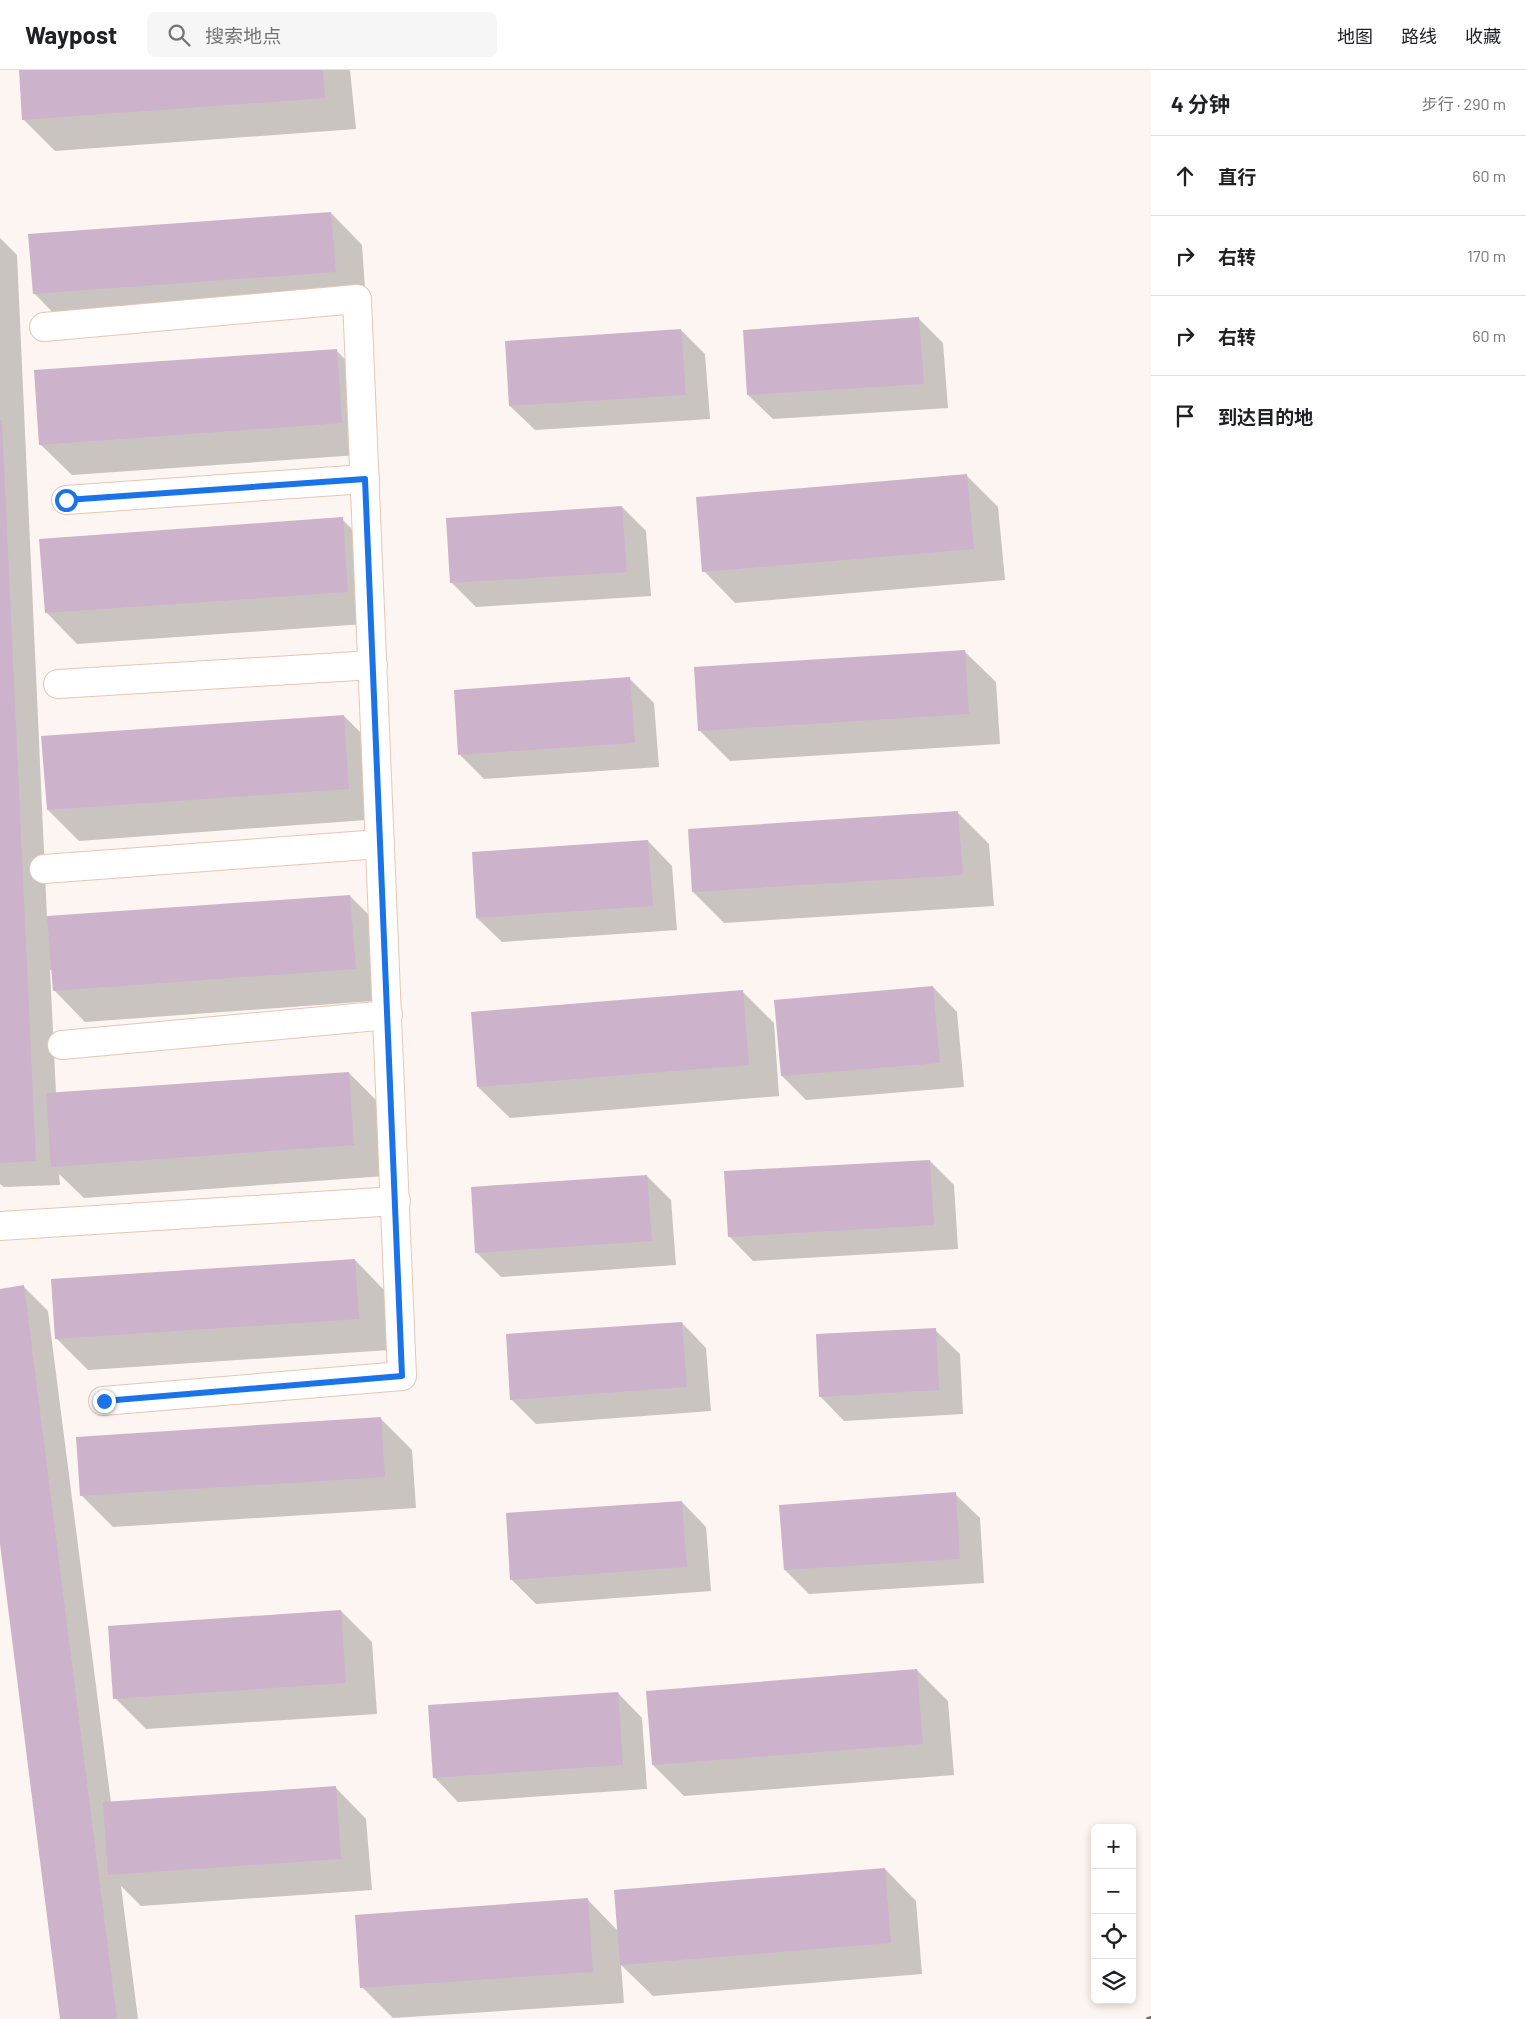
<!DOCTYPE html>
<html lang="zh">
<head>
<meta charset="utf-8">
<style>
  body { margin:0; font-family:Barlow,"Noto Sans SC",sans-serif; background:#f6f6f6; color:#202124 }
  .controls { position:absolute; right:15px; bottom:15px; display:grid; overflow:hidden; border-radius:8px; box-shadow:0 2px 8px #0003 }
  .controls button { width:45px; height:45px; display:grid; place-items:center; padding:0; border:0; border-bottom:1px solid #e0e0e0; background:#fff; color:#202124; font:25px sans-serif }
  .stop { position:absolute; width:15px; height:15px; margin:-11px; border:4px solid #1a73e8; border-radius:50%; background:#fff }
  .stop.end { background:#1a73e8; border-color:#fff; box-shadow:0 1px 5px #0008 }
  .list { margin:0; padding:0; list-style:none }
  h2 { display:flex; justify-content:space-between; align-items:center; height:65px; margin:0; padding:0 20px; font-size:21px }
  h2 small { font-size:16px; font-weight:400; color:#757577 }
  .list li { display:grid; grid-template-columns:32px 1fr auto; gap:15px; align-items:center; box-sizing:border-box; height:80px; padding:0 20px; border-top:1px solid #e0e0e0 }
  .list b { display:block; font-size:19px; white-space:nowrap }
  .list em { font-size:16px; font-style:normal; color:#757577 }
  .icon { flex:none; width:28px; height:28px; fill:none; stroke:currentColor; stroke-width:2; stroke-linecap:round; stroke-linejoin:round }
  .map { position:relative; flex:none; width:1151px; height:1949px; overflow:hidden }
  header { display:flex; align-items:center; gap:30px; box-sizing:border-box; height:70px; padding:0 25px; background:#fff; border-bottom:1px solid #e0e0e0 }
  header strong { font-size:24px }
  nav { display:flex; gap:28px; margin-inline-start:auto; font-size:18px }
  .search { width:350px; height:45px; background:#f6f6f6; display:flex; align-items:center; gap:12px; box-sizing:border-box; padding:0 18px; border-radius:8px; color:#757577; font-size:19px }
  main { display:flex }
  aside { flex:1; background:#fff }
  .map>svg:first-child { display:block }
</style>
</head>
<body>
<header>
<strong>Waypost</strong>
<div class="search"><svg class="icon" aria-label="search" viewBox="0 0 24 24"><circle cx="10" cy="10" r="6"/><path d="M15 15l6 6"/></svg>搜索地点</div>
<nav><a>地图</a><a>路线</a><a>收藏</a></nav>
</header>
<main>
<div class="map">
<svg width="1151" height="1949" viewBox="0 0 1151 1949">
  <rect width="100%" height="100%" fill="#fcf5f1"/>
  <g fill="#0003">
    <path d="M20 0H350L356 59 55 81 23 49Z"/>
    <path d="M331 143 362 175 366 233 65 255 34 223Z"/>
    <path d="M0 168 17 185 47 848 350 826 381 857 387 930 85 952 54 920 52 900H50L56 1023 349 1003 380 1034 385 1106 84 1128 59 1104 60 1115 4 1117 0 1114Z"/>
    <path d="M919 249 943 273 948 338 773 349 748 325Z"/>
    <path d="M681 260 705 284 710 349 535 360 510 336 506 272Z"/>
    <path d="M336 280 367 312 373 384 72 405 40 374Z"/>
    <path d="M967 406 998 437 1005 510 735 533 704 501Z"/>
    <path d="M622 437 646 461 651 526 476 537 452 513 447 449Z"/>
    <path d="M342 449 373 480 379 553 77 574 46 542Z"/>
    <path d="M964 581 996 612 1000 674 730 691 699 660Z"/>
    <path d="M630 609 654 633 659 697 484 709 460 685Z"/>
    <path d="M344 646 375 677 380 749 79 771 48 740Z"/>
    <path d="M958 743 989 774 994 836 724 853 693 822Z"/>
    <path d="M648 771 672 796 677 860 502 872 477 848Z"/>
    <path d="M933 917 957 942 964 1017 806 1030 782 1006Z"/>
    <path d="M742 921 774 953 779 1026 510 1048 478 1017Z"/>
    <path d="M930 1091 954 1115 958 1179 753 1191 729 1166Z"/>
    <path d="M647 1106 671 1130 676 1195 501 1207 476 1182Z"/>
    <path d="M355 1190 386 1222 390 1280 88 1300 56 1268Z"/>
    <path d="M24 1217 48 1241 111 1733 335 1717 366 1749 372 1820 141 1836 121 1816 138 1949H61L0 1464V1220Z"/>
    <path d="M682 1253 706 1278 711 1341 536 1354 511 1329Z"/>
    <path d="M935 1260 960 1284 963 1344 844 1351 820 1326Z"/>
    <path d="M381 1349 412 1380 416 1438 113 1457 82 1426 78 1368Z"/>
    <path d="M955 1424 980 1448 984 1513 809 1524 785 1500Z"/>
    <path d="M682 1432 706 1457 711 1521 536 1534 511 1509Z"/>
    <path d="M341 1541 372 1572 377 1644 146 1659 115 1628Z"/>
    <path d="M917 1600 948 1631 954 1705 684 1726 653 1695Z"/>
    <path d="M618 1623 642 1648 647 1719 458 1732 434 1707Z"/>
    <path d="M885 1799 916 1831 922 1904 653 1926 621 1895 624 1933 393 1948 362 1917 588 1830 618 1861Z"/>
  </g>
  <g fill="#cdb2cc">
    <path d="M19 0H323L325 28 22 50Z"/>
    <path d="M331 142 336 202 33 224 28 164Z"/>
    <path d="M919 247 924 314 747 325 743 260Z"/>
    <path d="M681 259 686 325 509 336 505 271Z"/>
    <path d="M337 279 342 353 39 375 34 300Z"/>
    <path d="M0 350H2L36 1091 0 1093Z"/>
    <path d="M967 404 974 479 702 502 696 427Z"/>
    <path d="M622 436 627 502 450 513 446 448Z"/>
    <path d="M343 447 348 522 45 543 39 469Z"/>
    <path d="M965 580 969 644 698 661 694 597Z"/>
    <path d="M630 607 635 673 458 685 454 620Z"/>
    <path d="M344 645 349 719 47 740 41 666Z"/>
    <path d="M958 741 963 805 692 822 688 759Z"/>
    <path d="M648 770 653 836 476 848 472 782Z"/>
    <path d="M350 825 356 899 53 921 47 846Z"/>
    <path d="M933 916 940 993 781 1006 774 930Z"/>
    <path d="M743 920 749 995 477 1017 471 942Z"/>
    <path d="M349 1002 354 1075 51 1097 46 1023Z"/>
    <path d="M930 1090 934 1155 728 1167 724 1101Z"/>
    <path d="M647 1105 652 1171 475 1183 471 1117Z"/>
    <path d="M355 1189 359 1249 55 1269 51 1209Z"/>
    <path d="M24 1215 117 1949H60L0 1474V1219Z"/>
    <path d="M682 1252 687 1317 510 1330 506 1264Z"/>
    <path d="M936 1258 939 1320 819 1327 816 1264Z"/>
    <path d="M381 1347 385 1407 80 1426 76 1367Z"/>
    <path d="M956 1422 960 1489 784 1500 779 1435Z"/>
    <path d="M682 1431 687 1497 510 1510 506 1443Z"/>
    <path d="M341 1540 346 1613 113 1629 108 1556Z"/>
    <path d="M917 1599 923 1674 652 1695 646 1621Z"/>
    <path d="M618 1622 623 1695 433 1708 428 1635Z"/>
    <path d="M336 1716 341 1789 108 1805 103 1732Z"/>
    <path d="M885 1798 891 1873 620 1895 614 1820Z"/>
    <path d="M588 1828 593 1902 360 1918 355 1845Z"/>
  </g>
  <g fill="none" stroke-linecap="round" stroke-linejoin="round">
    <g stroke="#e8c5b5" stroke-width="30">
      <g id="minor">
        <path d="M44 257 357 229 402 1306 103 1331"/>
        <path d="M66 430 365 409"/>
        <path d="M58 614 373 595"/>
        <path d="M44 799 380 774"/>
        <path d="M62 975 388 945"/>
        <path d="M0 1156 396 1131"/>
      </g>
    </g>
    <use href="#minor" stroke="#fff" stroke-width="28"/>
    <path stroke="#7b726e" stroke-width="4" d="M1148 1949 1151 1948"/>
  </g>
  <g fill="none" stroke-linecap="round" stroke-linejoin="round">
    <path stroke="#1a73e8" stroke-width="6" d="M66 430 365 409 402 1306 104 1331"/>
  </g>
</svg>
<div class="controls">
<button>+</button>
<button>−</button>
<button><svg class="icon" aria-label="locate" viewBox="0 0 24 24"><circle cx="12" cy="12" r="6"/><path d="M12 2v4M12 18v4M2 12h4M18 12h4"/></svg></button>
<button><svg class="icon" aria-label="layers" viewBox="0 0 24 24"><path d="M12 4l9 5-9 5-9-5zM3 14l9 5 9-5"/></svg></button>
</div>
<div class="stop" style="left:66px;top:430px"></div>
<div class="stop end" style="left:104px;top:1331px"></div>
</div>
<aside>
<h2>4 分钟<small>步行 · 290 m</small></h2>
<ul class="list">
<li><svg class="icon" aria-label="ahead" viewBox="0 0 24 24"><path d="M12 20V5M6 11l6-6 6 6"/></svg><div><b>直行</b></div><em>60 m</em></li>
<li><svg class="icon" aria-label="right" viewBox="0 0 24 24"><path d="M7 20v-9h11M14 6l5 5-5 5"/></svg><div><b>右转</b></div><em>170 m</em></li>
<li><svg class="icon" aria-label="right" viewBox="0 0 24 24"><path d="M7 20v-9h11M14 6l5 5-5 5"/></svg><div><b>右转</b></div><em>60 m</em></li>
<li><svg class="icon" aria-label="arrive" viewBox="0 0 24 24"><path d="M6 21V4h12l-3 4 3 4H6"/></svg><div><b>到达目的地</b></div></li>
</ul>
</aside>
</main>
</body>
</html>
